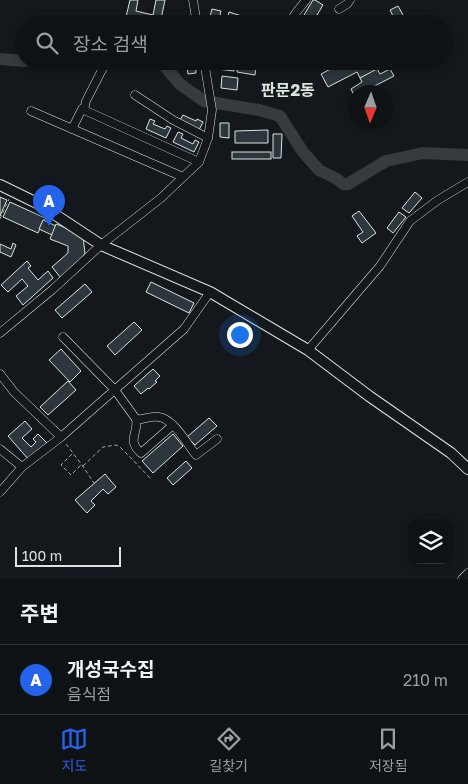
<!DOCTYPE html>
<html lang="ko">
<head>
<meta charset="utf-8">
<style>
  body { margin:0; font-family:"Golos Text","Noto Sans KR",sans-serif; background:#1d2022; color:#f1f3f6 }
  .controls { position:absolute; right:15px; bottom:15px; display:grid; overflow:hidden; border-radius:10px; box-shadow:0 2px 8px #0003 }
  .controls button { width:45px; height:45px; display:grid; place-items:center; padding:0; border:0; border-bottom:1px solid #2f3234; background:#0f1215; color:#f1f3f6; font:25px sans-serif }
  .compass { position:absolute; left:348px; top:85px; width:45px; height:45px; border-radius:50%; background:#0f1215; box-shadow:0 2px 8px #0003; rotate:182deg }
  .scale { position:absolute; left:15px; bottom:12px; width:106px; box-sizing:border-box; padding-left:5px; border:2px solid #d8e6dc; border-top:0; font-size:14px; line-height:18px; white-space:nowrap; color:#d8e6dc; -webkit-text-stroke:4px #14181c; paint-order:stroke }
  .you { position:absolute; left:239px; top:334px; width:18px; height:18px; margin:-12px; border:4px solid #fff; border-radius:50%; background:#1a73e8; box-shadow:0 0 0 8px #1a73e833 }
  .badge { display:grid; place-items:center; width:32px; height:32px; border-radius:50%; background:#2563eb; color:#fff; font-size:16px; font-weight:700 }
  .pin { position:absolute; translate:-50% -41px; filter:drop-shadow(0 1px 2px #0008) }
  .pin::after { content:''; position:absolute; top:26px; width:18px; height:15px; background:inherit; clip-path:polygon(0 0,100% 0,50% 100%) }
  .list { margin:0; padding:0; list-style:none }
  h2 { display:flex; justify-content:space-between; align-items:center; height:65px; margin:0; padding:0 20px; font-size:21px }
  h2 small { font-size:16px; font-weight:400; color:#9b9ea0 }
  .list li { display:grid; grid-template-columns:32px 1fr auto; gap:15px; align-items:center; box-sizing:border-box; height:70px; padding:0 20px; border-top:1px solid #2f3234 }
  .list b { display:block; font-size:19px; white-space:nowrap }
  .list p { margin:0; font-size:16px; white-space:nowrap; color:#9b9ea0 }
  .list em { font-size:16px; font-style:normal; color:#9b9ea0 }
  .icon { flex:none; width:28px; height:28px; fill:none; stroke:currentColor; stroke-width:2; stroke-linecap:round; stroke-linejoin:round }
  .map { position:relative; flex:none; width:468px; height:579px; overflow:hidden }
  .search { position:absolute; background:#0f1215; box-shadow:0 2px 8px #0003; left:15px; right:15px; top:15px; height:55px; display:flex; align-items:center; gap:12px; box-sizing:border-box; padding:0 18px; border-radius:28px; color:#9b9ea0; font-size:19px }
  .sheet { height:135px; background:#0f1215 }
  nav { display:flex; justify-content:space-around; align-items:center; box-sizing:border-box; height:70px; border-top:1px solid #2f3234; background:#0f1215; font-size:14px; color:#9b9ea0 }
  nav a { display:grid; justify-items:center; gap:2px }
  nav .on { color:#2563eb }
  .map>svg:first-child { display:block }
</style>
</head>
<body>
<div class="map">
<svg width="468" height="579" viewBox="0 0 468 579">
  <rect width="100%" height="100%" fill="#14181c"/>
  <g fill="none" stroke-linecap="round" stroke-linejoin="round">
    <g stroke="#363b3e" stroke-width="12">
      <path d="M0 59 24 61"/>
      <path d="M31 61 61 63 65 61"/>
      <path d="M160 61 181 85 204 101 259 110 280 116 303 152 319 170 337 179 343 184H348L386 161 423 153 468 155"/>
    </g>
  </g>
  <g fill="#2c363c" stroke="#d8e6dc">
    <path d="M130 0H138L136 11 153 15 156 0H165L160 24 126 17Z"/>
    <path d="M313 0H315L323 5 314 20 304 15Z"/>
    <path d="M398 6 407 22 416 17 419 24H397L390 10Z"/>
    <path d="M212 9 221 11 218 24H208Z"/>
    <path d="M229 12 267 24H225Z"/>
    <path d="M108 20 114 21 113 24H91V21L108 23Z"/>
    <path d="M186 61H195L196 73 188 74Z"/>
    <path d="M218 61H235L234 71 217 69Z"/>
    <path d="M346 61H376L370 65 374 71 360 78 357 72 328 87 321 74Z"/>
    <path d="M239 62 256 65 255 75 237 72Z"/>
    <path d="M377 69 380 74 390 69 394 76 363 92H356L355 97 351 89 362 82 360 78Z"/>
    <path d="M222 76 238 78 237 90 221 88Z"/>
    <path d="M183 115 196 121 197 119 203 122 199 130 180 120Z"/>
    <path d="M150 119 155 121 153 124 165 129 167 126 171 128 166 138 146 129Z"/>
    <path d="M220 123H229V138L220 137Z"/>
    <path d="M268 130V143H235V131Z"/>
    <path d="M178 132 183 134 181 138 193 144 195 140 199 142 194 152 173 142Z"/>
    <path d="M273 134H282L281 158H273Z"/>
    <rect x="232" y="152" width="39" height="7"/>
    <path d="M415 192 422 198 409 213 402 208Z"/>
    <path d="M0 197 7 200 0 216Z"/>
    <path d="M10 202 45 218 38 233 3 217Z"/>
    <path d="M359 211 376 233 362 243 357 236 363 232 352 216Z"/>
    <path d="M399 212 406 217 393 233 387 228Z"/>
    <path d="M43 220 56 226 52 235 39 229Z"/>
    <path d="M56 224 79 233 83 237 85 253 80 261 61 278 52 267 68 253V246L50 239Z"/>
    <path d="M13 243 16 245 11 257 0 252V244L11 249Z"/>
    <path d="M27 261 31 266 28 268 38 280 48 271 53 278 23 305 16 296 28 286 22 279 8 292 1 285Z"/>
    <path d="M151 282 194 303 189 313 146 292Z"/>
    <path d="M85 284 92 292 62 318 55 310Z"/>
    <path d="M134 322 142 330 115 355 107 346Z"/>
    <path d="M61 349 81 371 70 382 49 360Z"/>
    <path d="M153 369 160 376 155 381 157 382 149 389 148 388 141 394 134 386Z"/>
    <path d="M68 381 76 390 48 415 40 407Z"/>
    <path d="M209 418 217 426 195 445 187 437Z"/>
    <path d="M25 421 32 429 22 438 31 447 36 442 33 439 38 434 47 443 29 460 8 436Z"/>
    <path d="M173 434 183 446 153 473 142 461Z"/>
    <path d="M186 461 192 468 173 485 167 478Z"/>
    <path d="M105 474 116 487 108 494 103 489 91 501 95 505 87 513 75 500Z"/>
  </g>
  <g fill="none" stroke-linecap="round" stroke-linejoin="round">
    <g stroke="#d8e6dc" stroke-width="9">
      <g id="minor">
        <path d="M193 0 197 24"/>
        <path d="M339 9 347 4 350 0"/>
        <path d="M289 24 295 14 306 0"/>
        <path d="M135 95 173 120 208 138"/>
        <path d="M84 110 86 101 104 66 102 61"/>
        <path d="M31 111 183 177"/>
        <path d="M72 129 82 109 199 162"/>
        <path d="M0 333 52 290 101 245 161 198 199 162 208 138 212 110 204 61"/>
        <path d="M63 337 115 390 136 419"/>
        <path d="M308 350 380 266 410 221 438 200 468 182"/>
        <path d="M0 374 14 392 61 437"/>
        <path d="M173 425 141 453C126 440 139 433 136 419 143 421 149 415 159 417 174 419 187 444 196 455L217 439"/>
        <path d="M0 449 22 467"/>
        <path d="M0 492 22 467 61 437 184 329 210 292"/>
        <path d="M462 579 468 573"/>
      </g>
    </g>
    <g stroke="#d8e6dc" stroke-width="12">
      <path id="major" d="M0 185 39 204 101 245 210 292 308 350 369 396 451 453 468 469"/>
    </g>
    <g stroke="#9da8a2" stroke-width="1" stroke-dasharray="4 2.5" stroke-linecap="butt">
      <path d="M341 16 346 24"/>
      <path d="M0 219 9 199"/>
      <path d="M66 444 82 465 94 483"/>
      <path d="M72 454 61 465 71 475 81 465"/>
      <path d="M83 466 103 447 116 445 120 447 128 455 151 479"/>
    </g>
    <use href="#minor" stroke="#14181c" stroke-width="8"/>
    <use href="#major" stroke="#14181c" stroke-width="10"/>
  </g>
  <g text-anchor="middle" stroke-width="4" stroke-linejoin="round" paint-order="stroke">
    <g font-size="16" font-weight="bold" fill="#d8e6dc" stroke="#14181c">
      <text x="288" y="96">판문2동</text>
    </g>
  </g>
</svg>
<div class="controls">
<button><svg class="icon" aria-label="layers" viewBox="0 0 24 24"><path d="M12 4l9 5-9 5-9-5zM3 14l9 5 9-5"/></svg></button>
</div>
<svg class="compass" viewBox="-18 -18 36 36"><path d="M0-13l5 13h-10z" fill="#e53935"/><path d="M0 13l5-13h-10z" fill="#9b9ea0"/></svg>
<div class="scale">100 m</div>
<div class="you"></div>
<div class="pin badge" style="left:49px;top:226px">A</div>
<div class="search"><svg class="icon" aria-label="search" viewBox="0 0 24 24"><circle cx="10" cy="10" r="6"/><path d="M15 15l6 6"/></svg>장소 검색</div>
</div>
<section class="sheet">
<h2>주변<small></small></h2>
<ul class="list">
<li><span class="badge">A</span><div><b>개성국수집</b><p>음식점</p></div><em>210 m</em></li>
</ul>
</section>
<nav>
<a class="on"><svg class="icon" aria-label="map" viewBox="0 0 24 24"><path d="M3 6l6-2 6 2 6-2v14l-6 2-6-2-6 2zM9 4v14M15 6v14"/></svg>지도</a>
<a><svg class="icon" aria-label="directions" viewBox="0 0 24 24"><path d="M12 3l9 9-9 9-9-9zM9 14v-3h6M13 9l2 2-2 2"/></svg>길찾기</a>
<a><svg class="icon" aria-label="saved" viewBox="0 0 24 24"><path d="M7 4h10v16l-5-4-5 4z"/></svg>저장됨</a>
</nav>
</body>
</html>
